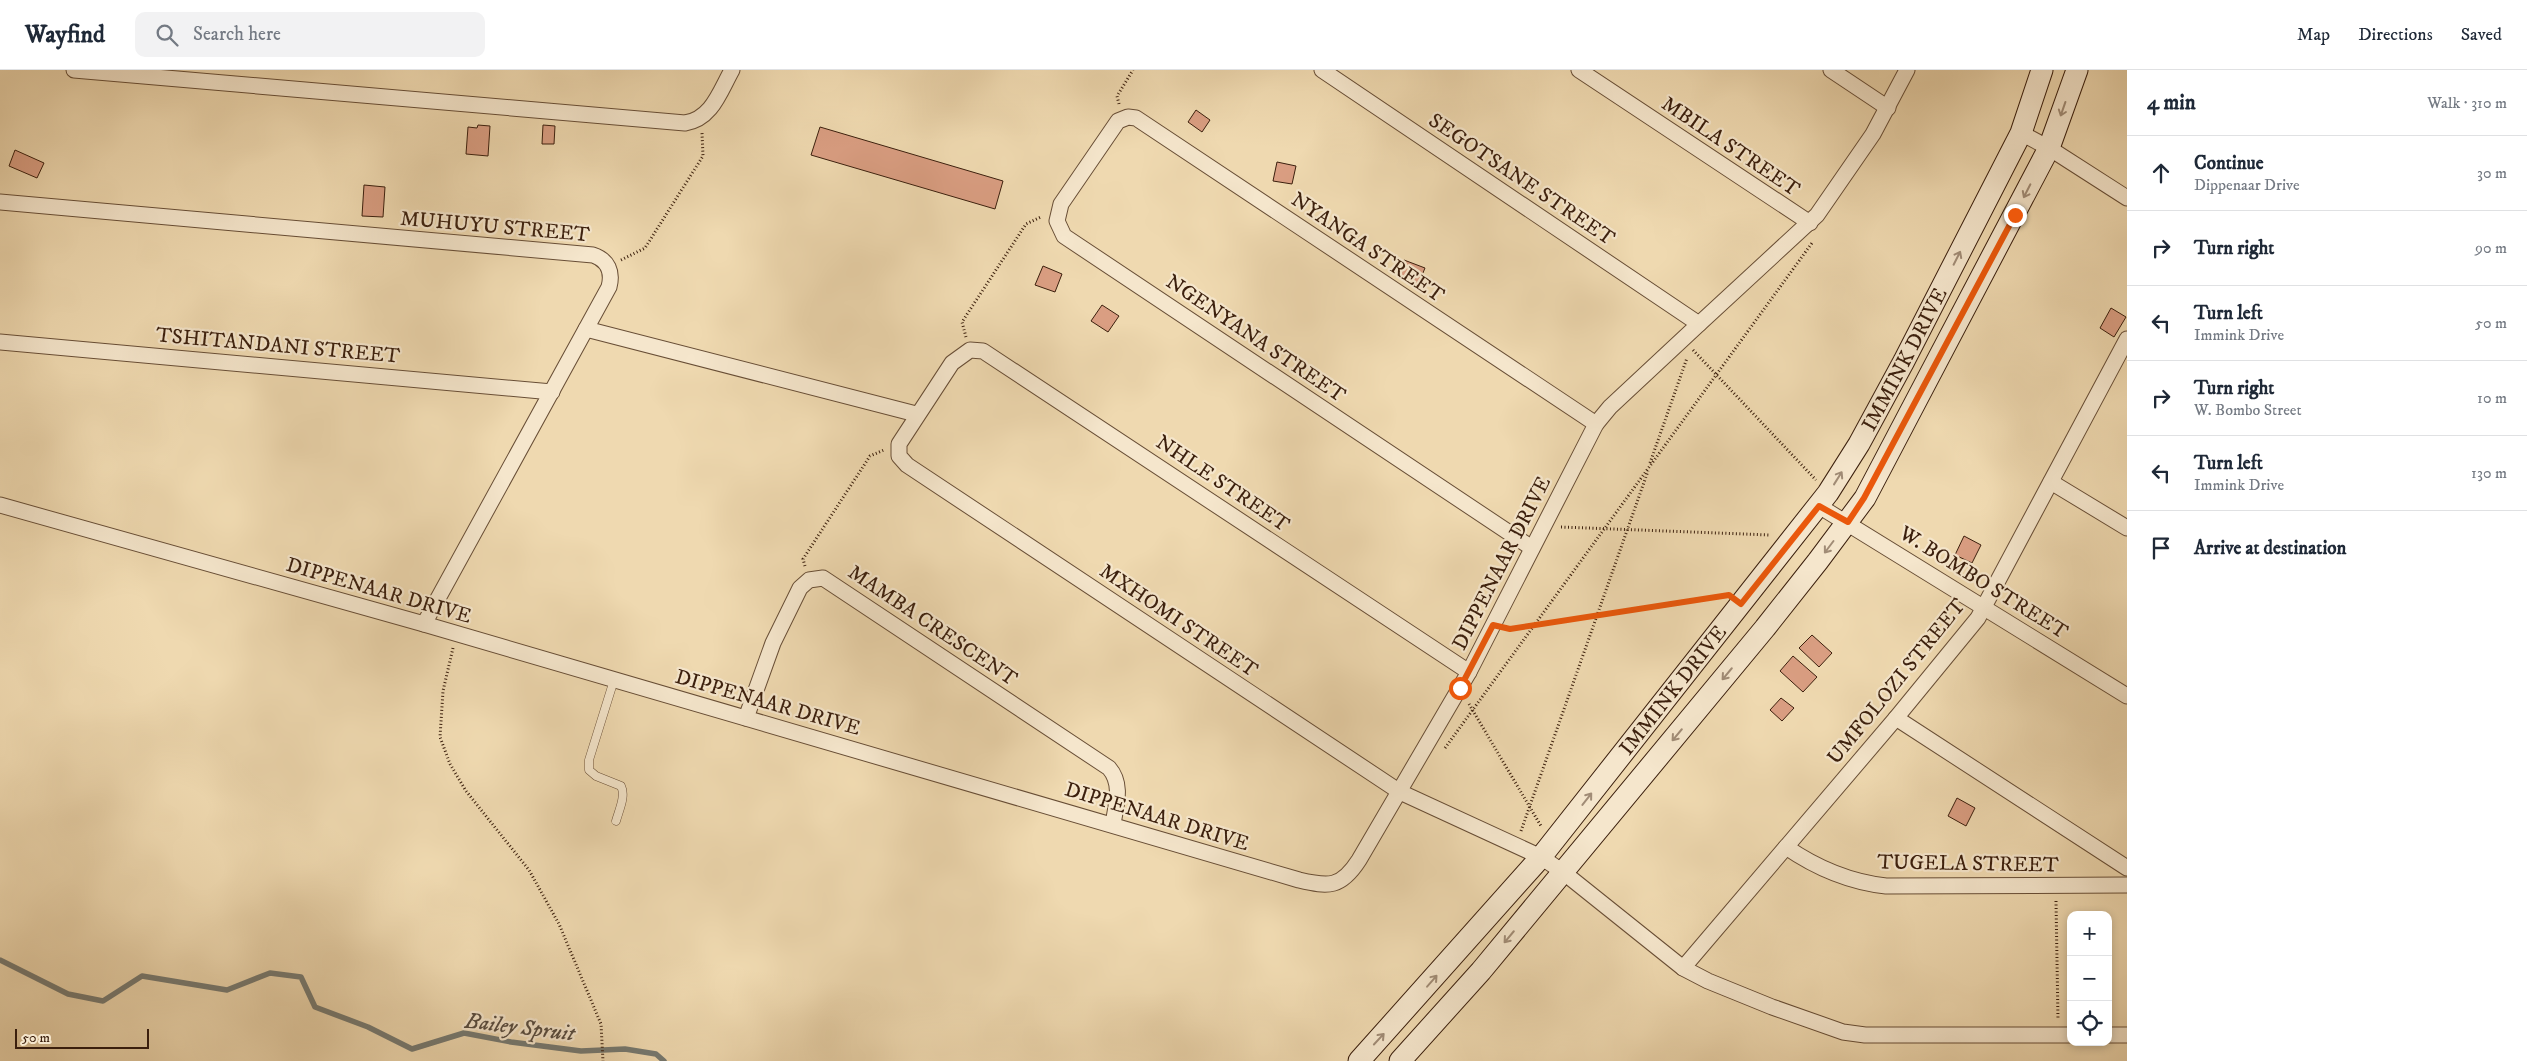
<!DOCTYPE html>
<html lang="en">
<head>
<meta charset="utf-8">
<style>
  body { margin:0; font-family:"IM FELL DW Pica",serif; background:#f2f2f3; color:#1f2937 }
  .controls { position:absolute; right:15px; bottom:15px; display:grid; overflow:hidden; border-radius:10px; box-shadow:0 2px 8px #0003 }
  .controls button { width:45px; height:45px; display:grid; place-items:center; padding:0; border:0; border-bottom:1px solid #e0e1e3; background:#fff; color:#1f2937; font:25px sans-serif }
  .scale { position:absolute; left:15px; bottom:12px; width:134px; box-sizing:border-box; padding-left:5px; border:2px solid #3b1f0d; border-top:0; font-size:14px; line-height:18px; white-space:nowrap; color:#3b1f0d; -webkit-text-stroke:4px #f5e6cc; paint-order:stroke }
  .stop { position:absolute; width:15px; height:15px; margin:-11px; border:4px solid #ea580c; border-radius:50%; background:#fff }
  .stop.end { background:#ea580c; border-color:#fff; box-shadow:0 1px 5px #0008 }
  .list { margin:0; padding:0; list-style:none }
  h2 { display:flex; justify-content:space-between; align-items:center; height:65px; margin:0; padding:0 20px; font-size:21px }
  h2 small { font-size:16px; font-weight:400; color:#747a83 }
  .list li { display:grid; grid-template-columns:32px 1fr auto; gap:15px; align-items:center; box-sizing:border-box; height:75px; padding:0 20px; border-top:1px solid #e0e1e3 }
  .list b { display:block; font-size:19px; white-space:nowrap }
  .list p { margin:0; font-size:16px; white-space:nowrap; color:#747a83 }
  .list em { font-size:16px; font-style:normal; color:#747a83 }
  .icon { flex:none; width:28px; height:28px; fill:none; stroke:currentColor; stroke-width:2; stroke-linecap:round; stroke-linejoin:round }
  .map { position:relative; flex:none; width:2127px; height:991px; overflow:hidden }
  header { display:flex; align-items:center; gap:30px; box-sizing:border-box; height:70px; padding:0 25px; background:#fff; border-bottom:1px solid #e0e1e3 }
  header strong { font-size:24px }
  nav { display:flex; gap:28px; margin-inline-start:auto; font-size:18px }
  .search { width:350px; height:45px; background:#f2f2f3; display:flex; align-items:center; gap:12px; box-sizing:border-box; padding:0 18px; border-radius:10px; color:#747a83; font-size:19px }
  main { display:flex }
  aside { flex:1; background:#fff }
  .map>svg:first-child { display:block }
</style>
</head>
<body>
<header>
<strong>Wayfind</strong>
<div class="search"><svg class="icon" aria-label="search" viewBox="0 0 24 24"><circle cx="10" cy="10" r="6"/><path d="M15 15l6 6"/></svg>Search here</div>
<nav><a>Map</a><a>Directions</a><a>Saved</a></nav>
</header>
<main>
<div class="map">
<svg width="2127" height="991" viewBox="0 0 2127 991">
  <rect width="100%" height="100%" fill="#efd9b0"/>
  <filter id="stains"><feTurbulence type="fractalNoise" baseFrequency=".004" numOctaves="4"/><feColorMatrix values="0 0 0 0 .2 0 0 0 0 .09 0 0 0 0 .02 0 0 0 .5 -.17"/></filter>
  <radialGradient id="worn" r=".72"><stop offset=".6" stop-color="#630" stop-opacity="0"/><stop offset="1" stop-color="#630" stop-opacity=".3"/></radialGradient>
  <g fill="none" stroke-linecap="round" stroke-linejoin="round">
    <path stroke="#767a72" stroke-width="5.5" d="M0 890 68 924 103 931 142 906 227 920 270 903 301 907 315 937 368 957 412 979 464 963 511 972 581 981 625 979 656 984 664 991"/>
  </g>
  <g fill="#da9e82" stroke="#3b1f0d">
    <path d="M1196 40 1210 50 1202 62 1188 52Z"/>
    <path d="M478 55 490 56 488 86 466 84 468 57 477 58Z"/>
    <path d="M543 55 555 56 554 74H542Z"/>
    <path d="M820 57 1003 111 995 139 811 85Z"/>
    <path d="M15 80 44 93 37 108 9 96Z"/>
    <path d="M1277 92 1296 96 1292 114 1273 111Z"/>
    <path d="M364 115 385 117 383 147 362 146Z"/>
    <path d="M1404 190 1425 198 1418 215 1398 208Z"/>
    <path d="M1043 196 1062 204 1055 222 1035 215Z"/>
    <path d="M1102 235 1119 246 1108 262 1091 251Z"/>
    <path d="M2111 238 2126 247 2114 267 2100 258Z"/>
    <path d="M1964 466 1981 475 1972 493 1955 485Z"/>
    <path d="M1812 565 1832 583 1819 597 1799 578Z"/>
    <path d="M1793 586 1817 607 1803 622 1780 601Z"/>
    <path d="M1781 628 1794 638 1782 651 1770 640Z"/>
    <path d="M1957 728 1975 738 1966 756 1948 746Z"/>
  </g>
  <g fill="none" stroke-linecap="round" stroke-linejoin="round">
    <g stroke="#684e36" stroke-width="9">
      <path id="lane" d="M614 610 589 690V700L596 706 621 716C626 726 619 740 616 751"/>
    </g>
    <g stroke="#684e36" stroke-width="17">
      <g id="street">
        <path d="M74 0 685 53C712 49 720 21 732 0"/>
        <path d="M1322 0 1699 254"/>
        <path d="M1579 0 1810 153"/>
        <path d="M1831 0 1888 38"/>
        <path d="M2021 63 2049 78 2127 128"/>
        <path d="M0 132 593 185C608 190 613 202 609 217L424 554"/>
        <path d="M586 259 916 344"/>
        <path d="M0 272 552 322"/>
        <path d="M2051 412 2127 458"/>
        <path d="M0 435 424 554 1299 810C1329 817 1341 818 1359 790L1469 602 1596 354 1610 337 1699 254 1817 145 1873 64 1907 0"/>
        <path d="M1819 436 2127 626"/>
        <path d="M1532 478 1064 166 1057 151 1061 134 1118 51 1128 47 1136 48 1596 354"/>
        <path d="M1469 602 983 281 970 280 952 293 899 374V386L907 395 1400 722 1541 787 1563 802 1683 898 1708 911 1772 937 1843 962 1865 965H2071"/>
        <path d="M746 648 773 573 800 518 809 510 823 508 1109 698C1123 714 1116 735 1113 754"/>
        <path d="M1896 648 2127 798"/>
        <path d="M1786 777C1815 797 1850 812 1886 816L2127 815"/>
        <path d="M1683 898 1896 648 1978 548 2127 269"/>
        <path d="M2108 965H2127"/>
      </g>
    </g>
    <g stroke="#3b1f0d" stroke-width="23">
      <g id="secondary">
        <path id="s1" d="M1359 991 1541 787 1828 423 1859 374 1904 291 2021 63 2042 0"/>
        <path d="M1400 991 1481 901 1765 558 1818 491 1865 428 2049 78 2077 0"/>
      </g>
    </g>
    <g stroke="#3b1f0d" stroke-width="3" stroke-dasharray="1 2.5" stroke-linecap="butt">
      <path d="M1119 34 1117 26 1133 0"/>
      <path d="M621 190 645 178 703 86 702 63"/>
      <path d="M966 267 962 252 1026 154 1041 147"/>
      <path d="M1693 280 1816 410"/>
      <path d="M1650 393 1687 288"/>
      <path d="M1561 457 1770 465"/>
      <path d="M805 496 803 489 870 386 884 380"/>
      <path d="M1507 559 1721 527"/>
      <path d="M453 578 443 621 440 667 450 694 466 721 529 800 559 854 601 954 603 991"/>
      <path d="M1469 634 1541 756"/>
      <path d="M1445 678 1812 173"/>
      <path d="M1521 761 1648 401"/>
      <path d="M2056 831 2058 950"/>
    </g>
    <use href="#lane" stroke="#f5e6cc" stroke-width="8"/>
    <use href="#street" stroke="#f5e6cc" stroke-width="15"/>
    <use href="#secondary" stroke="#f5e6cc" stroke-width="21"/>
  </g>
  <defs><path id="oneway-shaft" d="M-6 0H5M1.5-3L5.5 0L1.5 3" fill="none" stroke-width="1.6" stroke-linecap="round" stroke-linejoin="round" transform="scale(1.25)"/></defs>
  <g stroke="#a18c76">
    <use href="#oneway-shaft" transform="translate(2063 39) rotate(109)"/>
    <use href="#oneway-shaft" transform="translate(2027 121) rotate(117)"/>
    <use href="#oneway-shaft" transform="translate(1957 188) rotate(-63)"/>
    <use href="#oneway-shaft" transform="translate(1838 408) rotate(-58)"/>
    <use href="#oneway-shaft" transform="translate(1829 477) rotate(127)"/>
    <use href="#oneway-shaft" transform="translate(1727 604) rotate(130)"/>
    <use href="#oneway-shaft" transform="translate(1677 665) rotate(130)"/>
    <use href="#oneway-shaft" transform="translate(1587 729) rotate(-52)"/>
    <use href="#oneway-shaft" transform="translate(1509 867) rotate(130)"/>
    <use href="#oneway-shaft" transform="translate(1432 911) rotate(-49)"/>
    <use href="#oneway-shaft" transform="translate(1379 969) rotate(-47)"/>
  </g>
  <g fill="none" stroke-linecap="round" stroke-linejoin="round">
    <path stroke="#ea580c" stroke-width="6" d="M1460 618 1493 555 1510 559 1729 525 1741 534 1819 436 1848 452 1864 428 2015 145"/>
  </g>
  <g text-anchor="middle" stroke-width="4.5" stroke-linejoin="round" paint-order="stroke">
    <g font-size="21" fill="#3b1f0d" stroke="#f5e6cc">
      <text transform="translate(1731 76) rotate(34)" y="7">MBILA STREET</text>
      <text transform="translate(1522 109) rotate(34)" y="7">SEGOTSANE STREET</text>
      <text transform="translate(495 156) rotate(5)" y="7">MUHUYU STREET</text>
      <text transform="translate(1368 177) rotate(34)" y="7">NYANGA STREET</text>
      <text transform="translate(1256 268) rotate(34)" y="7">NGENYANA STREET</text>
      <text transform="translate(278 275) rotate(5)" y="7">TSHITANDANI STREET</text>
      <text dy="7" stroke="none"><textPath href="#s1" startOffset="891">IMMINK DRIVE</textPath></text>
      <text transform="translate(1223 413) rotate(34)" y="7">NHLE STREET</text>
      <text transform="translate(1501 493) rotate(-63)" y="7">DIPPENAAR DRIVE</text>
      <text transform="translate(1984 512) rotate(32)" y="7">W. BOMBO STREET</text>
      <text transform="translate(379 520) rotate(16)" y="7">DIPPENAAR DRIVE</text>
      <text transform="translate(1179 550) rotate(34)" y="7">MXHOMI STREET</text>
      <text transform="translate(933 555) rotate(34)" y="7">MAMBA CRESCENT</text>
      <text transform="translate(1896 611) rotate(-51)" y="7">UMFOLOZI STREET</text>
      <text dy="7" stroke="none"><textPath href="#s1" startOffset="486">IMMINK DRIVE</textPath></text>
      <text transform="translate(768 632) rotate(16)" y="7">DIPPENAAR DRIVE</text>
      <text transform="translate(1157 746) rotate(17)" y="7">DIPPENAAR DRIVE</text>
      <text transform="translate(1968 793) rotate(1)" y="7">TUGELA STREET</text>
    </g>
    <g font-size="22" font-style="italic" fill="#594d40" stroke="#f5e6cc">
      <text transform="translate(520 956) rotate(7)" y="8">Bailey Spruit</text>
    </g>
  </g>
  <rect width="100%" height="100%" filter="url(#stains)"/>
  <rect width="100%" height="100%" fill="url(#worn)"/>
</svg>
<div class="controls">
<button>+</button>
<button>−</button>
<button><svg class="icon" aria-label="locate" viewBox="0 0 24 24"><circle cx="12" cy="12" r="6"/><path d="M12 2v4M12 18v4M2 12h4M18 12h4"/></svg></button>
</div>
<div class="scale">50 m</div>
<div class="stop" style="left:1460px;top:618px"></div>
<div class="stop end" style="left:2015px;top:145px"></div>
</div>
<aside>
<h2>4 min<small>Walk · 310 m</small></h2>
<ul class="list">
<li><svg class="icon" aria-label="ahead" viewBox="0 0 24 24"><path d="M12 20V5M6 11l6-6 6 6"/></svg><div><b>Continue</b><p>Dippenaar Drive</p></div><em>30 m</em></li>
<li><svg class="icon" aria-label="right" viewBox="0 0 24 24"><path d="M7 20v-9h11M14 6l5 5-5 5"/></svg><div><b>Turn right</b></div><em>90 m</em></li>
<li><svg class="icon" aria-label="left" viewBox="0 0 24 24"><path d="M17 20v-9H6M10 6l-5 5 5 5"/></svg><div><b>Turn left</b><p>Immink Drive</p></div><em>50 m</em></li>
<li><svg class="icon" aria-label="right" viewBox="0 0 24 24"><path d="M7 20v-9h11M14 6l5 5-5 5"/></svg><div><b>Turn right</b><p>W. Bombo Street</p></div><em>10 m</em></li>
<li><svg class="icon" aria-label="left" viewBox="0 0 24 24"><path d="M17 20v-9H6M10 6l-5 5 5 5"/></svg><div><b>Turn left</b><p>Immink Drive</p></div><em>130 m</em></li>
<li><svg class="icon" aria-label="arrive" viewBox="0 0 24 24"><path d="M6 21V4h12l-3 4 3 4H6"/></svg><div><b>Arrive at destination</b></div></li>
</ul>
</aside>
</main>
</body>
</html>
